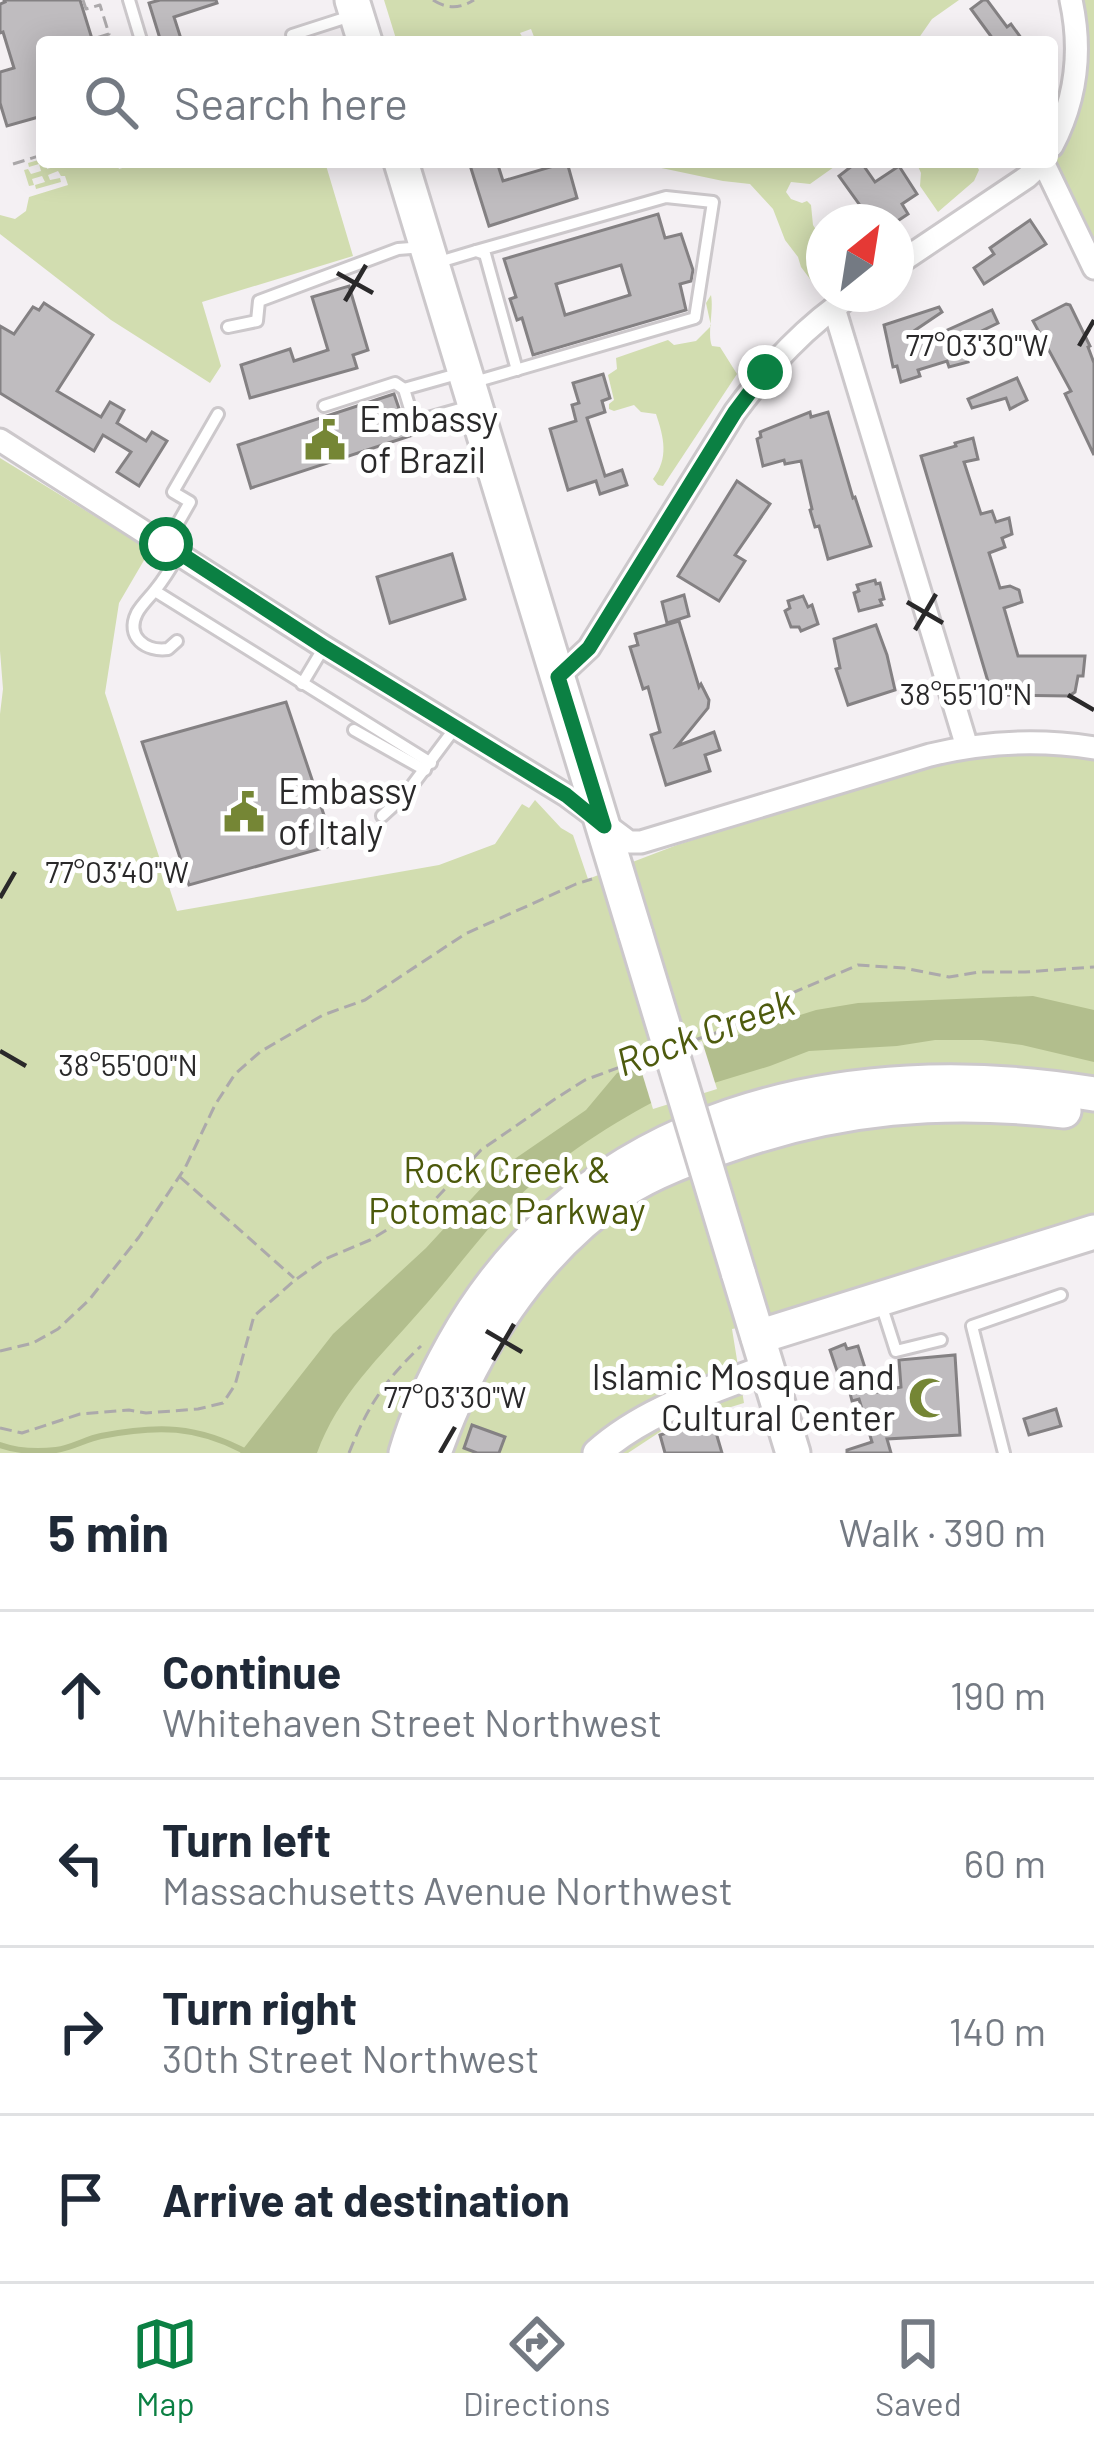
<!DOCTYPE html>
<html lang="en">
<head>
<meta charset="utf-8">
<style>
  body { margin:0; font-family:Barlow,sans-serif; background:#f2f2f3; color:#1f2937 }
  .compass { position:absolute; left:806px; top:204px; width:108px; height:108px; border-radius:50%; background:#fff; box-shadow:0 6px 30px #0003; rotate:30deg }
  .stop { position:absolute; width:36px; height:36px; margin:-27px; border:9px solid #0b8043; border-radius:50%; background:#fff }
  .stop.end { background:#0b8043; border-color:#fff; box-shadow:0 3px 12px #0008 }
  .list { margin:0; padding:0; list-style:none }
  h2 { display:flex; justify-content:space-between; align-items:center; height:156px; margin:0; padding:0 48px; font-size:51px }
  h2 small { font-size:39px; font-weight:400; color:#747a83 }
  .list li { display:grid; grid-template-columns:78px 1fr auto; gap:36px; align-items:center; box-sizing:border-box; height:168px; padding:0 48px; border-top:3px solid #e0e1e3 }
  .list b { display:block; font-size:45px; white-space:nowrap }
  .list p { margin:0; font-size:39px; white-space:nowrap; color:#747a83 }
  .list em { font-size:39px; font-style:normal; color:#747a83 }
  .icon { flex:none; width:66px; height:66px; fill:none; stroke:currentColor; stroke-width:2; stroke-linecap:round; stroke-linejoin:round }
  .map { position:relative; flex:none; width:1094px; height:1453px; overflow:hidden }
  .search { position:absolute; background:#fff; box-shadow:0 6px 30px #0003; left:36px; right:36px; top:36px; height:132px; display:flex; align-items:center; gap:30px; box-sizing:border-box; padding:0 42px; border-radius:12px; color:#747a83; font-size:45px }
  .sheet { height:828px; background:#fff }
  nav { display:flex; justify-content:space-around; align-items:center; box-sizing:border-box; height:168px; border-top:3px solid #e0e1e3; background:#fff; font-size:33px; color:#747a83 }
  nav a { display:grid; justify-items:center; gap:6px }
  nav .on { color:#0b8043 }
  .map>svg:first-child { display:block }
</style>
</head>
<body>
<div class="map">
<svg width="1094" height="1453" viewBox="0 0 1094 1453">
  <rect width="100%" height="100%" fill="#f4f0f3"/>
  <g fill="#d2ddb0">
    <path d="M384 0H959L932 19 916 42H536L531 29 520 33 525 42H397Z"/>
    <path d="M1068 0H1094V244L1053 155 1076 117 1086 56Z"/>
    <path d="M42 159V162H46L47 169 57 166 56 162H116L119 169 142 162H325L353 256 202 302 221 366 210 383 111 320 0 234V215L15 219 26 211 29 197 68 185 65 176H61L58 171 48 175 50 180 60 178 61 182 36 189 35 185 45 182 42 176 32 179 34 185 29 186 24 170 28 169 31 174 41 171 39 164 29 167 28 163Z"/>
    <path d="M633 162H841L810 184 791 182 786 192 791 199 802 203 807 201 811 205 813 225 824 242V287L819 291 801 267 798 257 785 240 773 209 750 184 723 181Z"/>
    <path d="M916 162H975L979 170 974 181 938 212 920 186 921 173Z"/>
    <path d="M711 295C714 311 707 333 712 346L720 347 737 374 663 486 658 485 653 479C669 458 664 438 656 414L641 412 634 405 614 411 609 409V404L614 400 608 375 617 369 616 358 668 340 674 345 696 341 711 326 706 303Z"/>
    <path d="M0 458 150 550 119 603 105 693 177 911 439 865 495 844 522 804 529 808 535 800 561 828 573 835 588 879 677 845 919 767 991 755 1062 756 1094 760V1233L788 1318 732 1329 744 1403 669 1426 628 1453H0V714L3 689 0 651Z"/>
  </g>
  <path fill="#b2be8d" d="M1033 996 1094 1010V1062L1022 1045 982 1040H935L897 1046 809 1051 770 1066 655 1101C598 1131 541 1170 498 1218 471 1248 447 1281 420 1311 380 1357 338 1395 317 1453H240L333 1334 426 1248 497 1171 586 1110 617 1073 816 1010 858 1003Z"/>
  <path fill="#f4f0f3" d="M702 1041 717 1089 653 1109 638 1060Z"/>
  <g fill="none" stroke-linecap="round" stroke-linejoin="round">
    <path stroke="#b2be8d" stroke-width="6" d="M0 1445C17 1451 38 1452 56 1450 72 1448 86 1439 101 1436 157 1425 197 1425 248 1453"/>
  </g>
  <g fill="#bfbcbf" stroke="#848183" stroke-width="3" fill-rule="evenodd">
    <path d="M4 0H80L93 42H42V116L7 126 0 103V72L14 68 3 32 0 33V4L5 2Z"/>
    <path d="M160 0H216L217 3 174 17 182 42H161L149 3Z"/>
    <path d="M983 0H987L1007 27 1011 24 1024 42H989L993 39 971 9Z"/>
    <path d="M469 162H497L503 181 567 162 577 198 489 226Z"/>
    <path d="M857 162H861L875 182 899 166 917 194 902 204 908 214 896 222H872L839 176Z"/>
    <path d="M658 214 665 238 681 234 693 270 691 281 680 284 686 310 533 355 522 318 517 320 510 299 516 297 504 259ZM621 265 630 295 565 315 556 284Z"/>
    <path d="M1030 220 1046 244 984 284 974 268 994 254 990 248Z"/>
    <path d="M349 286 368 350 353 355 357 368 250 398 241 365 290 349 294 361 328 350 312 297Z"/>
    <path d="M44 303 93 335 57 391 101 417 110 402 124 410 117 423 146 441 152 432 167 441 139 486 117 472 131 452 103 435 94 451 0 393V326L14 334 33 307 39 310Z"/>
    <path d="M1066 304 1070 305 1090 346 1088 347 1094 363V455L1065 394 1071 391 1033 321Z"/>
    <path d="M939 307 942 312 908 335 914 345 992 310 998 323 961 341 968 362 949 367 947 361 918 370 920 376 901 382 897 366 893 367 884 325Z"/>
    <path d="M603 374 610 398 602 401 605 412 587 418 605 476 622 470 627 485 600 494 596 481 568 490 550 429 576 421 572 405 579 403 573 383Z"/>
    <path d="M1017 378 1027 400 1010 409 1006 398 972 408 968 399Z"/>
    <path d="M394 394 405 426 413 435 251 488 238 445Z"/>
    <path d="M810 412 811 417 828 412 853 498 855 497 871 546 828 559 819 526 815 527 810 510 812 509 801 461 785 464 784 460 763 466 757 439 761 437 760 432Z"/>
    <path d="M973 438 978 459 964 462 981 514 992 511 996 522 1009 518 1012 534 1002 538 1005 547 989 553 1000 588 1010 586 1019 590 1022 602 1004 608 1018 656H1085L1083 676H1078L1075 692 1069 696 992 695 921 456 956 446 955 443Z"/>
    <path d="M737 481 770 504 735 555 745 561 719 601 678 576Z"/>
    <path d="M452 554 465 599 390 623 377 577Z"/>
    <path d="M875 580 876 584 880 583 884 599 880 600 882 605 859 611 854 593 859 591 857 585Z"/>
    <path d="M684 595 689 616 667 623 662 602Z"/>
    <path d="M803 596 808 607 812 605 818 624 801 631 799 627H791L785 611 790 608 788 601Z"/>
    <path d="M679 621 699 687 701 684 709 700 708 708 677 746 714 732 720 750 705 755 710 771 666 785 651 735 660 732 648 687 643 689 630 647 638 645 635 634Z"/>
    <path d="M876 625 887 655 895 690 848 705 836 669 840 668 834 639Z"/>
    <path d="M286 702 334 845 189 885 142 742Z"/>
    <path d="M845 1344 847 1349 858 1346 873 1393 901 1387 899 1360 955 1355 960 1435 887 1439 891 1453H847V1450L872 1442 859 1399 852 1401 844 1369 837 1371 830 1350Z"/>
    <path d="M1056 1409 1061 1426 1029 1435 1024 1419Z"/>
    <path d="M712 1419 722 1453H665L660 1435Z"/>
    <path d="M472 1425 505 1437 499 1453H477L464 1448Z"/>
  </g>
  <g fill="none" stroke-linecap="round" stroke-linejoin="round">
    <g stroke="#ccc8cb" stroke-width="16">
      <g id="lane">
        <path d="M129 0 141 40"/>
        <path d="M292 35 351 16"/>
        <path d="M436 263 476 251 485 254 517 370"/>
        <path d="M228 327 257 321 259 301 398 249 424 247"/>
        <path d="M461 373 404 389 414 422 467 407"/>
        <path d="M471 383 695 318 713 202 666 197 476 251"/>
        <path d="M324 406 395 383 404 389"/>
        <path d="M166 544 190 502 173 492 218 414"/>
        <path d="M155 591 431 763"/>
        <path d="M177 641 168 649C146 652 125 637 137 613 142 604 150 597 156 589 165 578 172 566 179 554"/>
        <path d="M302 684 324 647"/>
        <path d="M354 730 425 770"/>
        <path d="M382 816 405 795 455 728"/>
        <path d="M880 1301 896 1351 941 1340"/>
        <path d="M1004 1453 972 1326 1061 1295"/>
      </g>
    </g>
    <g stroke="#ccc8cb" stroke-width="27">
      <g id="street">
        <path d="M1052 146C1076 100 1082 50 1071 0"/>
        <path d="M1043 162 1094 268"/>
        <path d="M896 265 1027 177 1043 162"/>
        <path d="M834 308 967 747"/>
        <path d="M0 440 324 647 566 795 629 842H641L930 755C984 742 1039 739 1094 748"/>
        <path d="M558 677 589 648 735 412C769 366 806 325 854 294"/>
      </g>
    </g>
    <g stroke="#ccc8cb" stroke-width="33">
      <path id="secondary" d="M597 1453C645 1410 709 1391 768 1368"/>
    </g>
    <g stroke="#ccc8cb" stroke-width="39">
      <g id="primary">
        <path d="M352 0 365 42"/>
        <path d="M401 162 636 935"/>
        <path d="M738 1272 793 1453"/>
        <path d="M758 1337 1094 1232"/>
        <path d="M406 1453C417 1415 434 1379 453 1345 583 1111 847 1053 1094 1094"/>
        <path d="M434 1453C470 1351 532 1252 623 1191 654 1171 688 1159 723 1147 837 1106 944 1097 1064 1111"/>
      </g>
    </g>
    <g stroke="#aca9ab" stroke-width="3" stroke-dasharray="12 6" stroke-linecap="butt">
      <path d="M83 0 86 9 100 5 109 34 83 42"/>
      <path d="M433 0C447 9 459 9 474 0"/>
      <path d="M13 164 42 155"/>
      <path d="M695 1040 755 1019 790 994 858 965 904 968 949 977 979 972H1025L1094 967"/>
      <path d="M180 1177 294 1278"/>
      <path d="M0 1351 33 1343 58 1329 89 1300 139 1237 185 1168 215 1105 235 1074 260 1052 323 1015 365 1000 465 934 576 884 592 879"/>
      <path d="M0 1428 22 1433 80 1414 129 1410 146 1413 198 1409 223 1403 235 1385 254 1316 295 1280 325 1259 370 1240 432 1203 481 1150 555 1099 585 1080 647 1057"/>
      <path d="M349 1453C367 1407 385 1380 421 1346"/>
    </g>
    <use href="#lane" stroke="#fff" stroke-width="10"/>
    <use href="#street" stroke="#fff" stroke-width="21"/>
    <use href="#secondary" stroke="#fff" stroke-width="27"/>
    <use href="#primary" stroke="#fff" stroke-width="33"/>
    <g stroke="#ccc8cb" stroke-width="39" stroke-linecap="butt">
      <path id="primary-bridge" d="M636 935 738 1272"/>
    </g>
    <use href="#primary-bridge" stroke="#fff" stroke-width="33"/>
  </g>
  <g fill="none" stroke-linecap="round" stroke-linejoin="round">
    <path stroke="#0b8043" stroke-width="15" d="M166 544 324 647 566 795 604 826 558 677 589 648 735 412 765 372"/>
  </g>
  <path fill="none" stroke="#2a292a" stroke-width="4.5" d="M337 273 373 293M345 301 366 265M1079 346 1094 320M907 602 943 623M915 630 936 594M1068 695 1094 710M0 898 15 872M0 1051 26 1066M486 1331 522 1352M493 1360 514 1324M440 1453 455 1427"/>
  <defs>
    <g id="civic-bare" transform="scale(3.24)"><path d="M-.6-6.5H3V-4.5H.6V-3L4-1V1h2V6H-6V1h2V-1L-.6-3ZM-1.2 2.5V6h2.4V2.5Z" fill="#758635" stroke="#fff" stroke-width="2.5" paint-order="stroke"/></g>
    <g id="mosque-bare" transform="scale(3.24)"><path d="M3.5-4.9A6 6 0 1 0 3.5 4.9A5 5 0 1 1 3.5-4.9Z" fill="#758635" stroke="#fff" stroke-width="2.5" paint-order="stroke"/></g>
  </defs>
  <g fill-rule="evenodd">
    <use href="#civic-bare" x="325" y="440"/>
    <use href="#civic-bare" x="244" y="812"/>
    <use href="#mosque-bare" x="929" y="1398"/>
  </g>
  <g text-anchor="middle" stroke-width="10" stroke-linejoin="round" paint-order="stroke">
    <g font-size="36" fill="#2a292a" stroke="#fff" text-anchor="start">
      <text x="359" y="432">Embassy<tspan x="359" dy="41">of Brazil</tspan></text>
      <text x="278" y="804">Embassy<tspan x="278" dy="41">of Italy</tspan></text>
      <text x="895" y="1390" text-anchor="end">Islamic Mosque and<tspan x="895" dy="41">Cultural Center</tspan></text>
    </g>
    <g font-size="36" fill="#4c590b" stroke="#fff">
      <text x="507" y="1183">Rock Creek &amp;<tspan x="507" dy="41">Potomac Parkway</tspan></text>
    </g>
    <g font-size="39" font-style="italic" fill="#4e5b0e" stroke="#fff">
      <text transform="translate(705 1032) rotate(-20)" y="14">Rock Creek</text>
    </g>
  </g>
  <g font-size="30" text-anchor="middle" fill="#2a292a" stroke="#fff" stroke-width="10" stroke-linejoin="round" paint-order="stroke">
    <text x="977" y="356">77°03'30"W</text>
    <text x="966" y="705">38°55'10"N</text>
    <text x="117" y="883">77°03'40"W</text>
    <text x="128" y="1076">38°55'00"N</text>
    <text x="455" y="1408">77°03'30"W</text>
  </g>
</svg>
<svg class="compass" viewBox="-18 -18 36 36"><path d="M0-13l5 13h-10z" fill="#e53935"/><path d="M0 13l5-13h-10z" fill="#747a83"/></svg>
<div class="stop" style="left:166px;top:544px"></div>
<div class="stop end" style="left:765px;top:372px"></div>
<div class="search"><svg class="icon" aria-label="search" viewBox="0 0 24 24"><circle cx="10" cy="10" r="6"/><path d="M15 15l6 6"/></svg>Search here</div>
</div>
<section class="sheet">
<h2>5 min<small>Walk · 390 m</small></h2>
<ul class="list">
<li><svg class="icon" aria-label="ahead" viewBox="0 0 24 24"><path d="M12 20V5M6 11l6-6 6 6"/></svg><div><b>Continue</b><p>Whitehaven Street Northwest</p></div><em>190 m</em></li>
<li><svg class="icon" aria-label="left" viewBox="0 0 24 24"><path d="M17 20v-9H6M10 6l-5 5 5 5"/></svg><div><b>Turn left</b><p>Massachusetts Avenue Northwest</p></div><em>60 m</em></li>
<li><svg class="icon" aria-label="right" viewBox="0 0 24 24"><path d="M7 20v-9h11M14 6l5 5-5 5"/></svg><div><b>Turn right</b><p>30th Street Northwest</p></div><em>140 m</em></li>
<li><svg class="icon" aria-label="arrive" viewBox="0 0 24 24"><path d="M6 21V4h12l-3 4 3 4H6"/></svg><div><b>Arrive at destination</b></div></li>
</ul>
</section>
<nav>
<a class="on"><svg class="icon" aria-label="map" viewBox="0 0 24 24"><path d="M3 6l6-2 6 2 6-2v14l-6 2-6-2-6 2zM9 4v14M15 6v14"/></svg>Map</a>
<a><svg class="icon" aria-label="directions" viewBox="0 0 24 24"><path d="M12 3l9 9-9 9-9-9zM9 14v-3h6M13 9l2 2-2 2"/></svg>Directions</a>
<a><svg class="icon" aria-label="saved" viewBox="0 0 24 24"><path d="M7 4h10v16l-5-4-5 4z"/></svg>Saved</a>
</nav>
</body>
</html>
